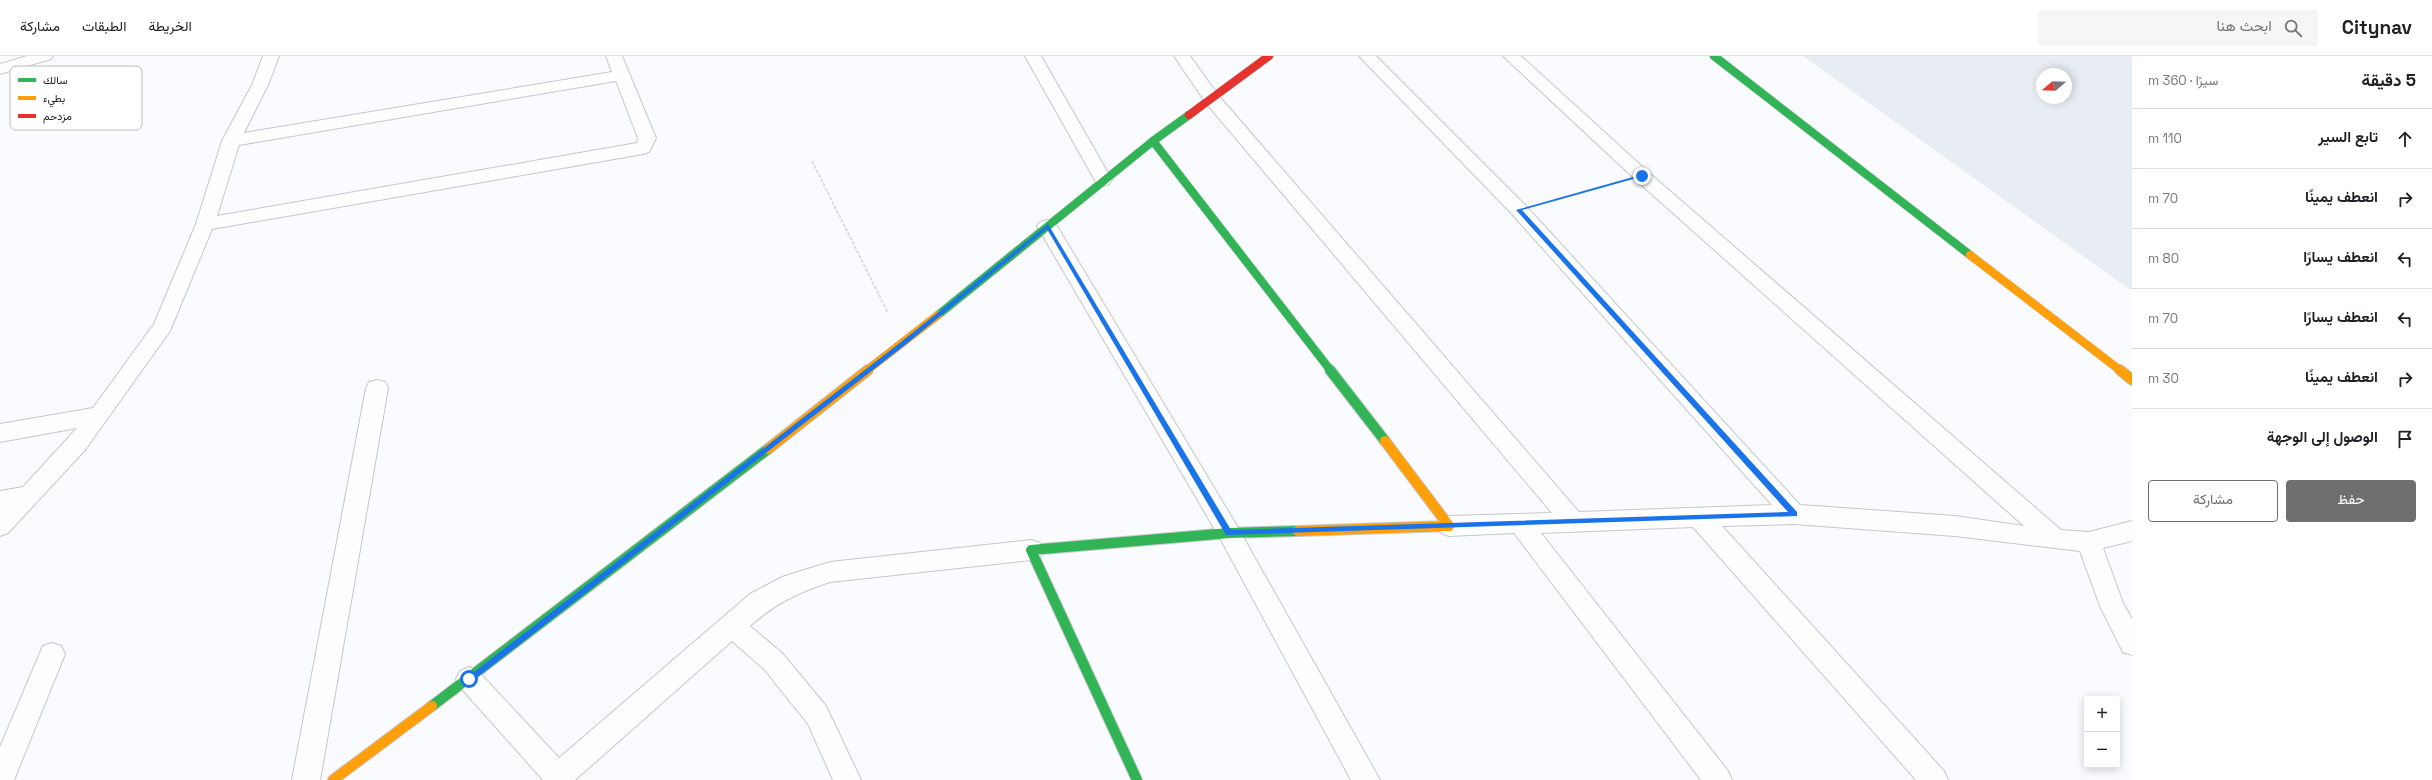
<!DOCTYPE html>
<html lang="ar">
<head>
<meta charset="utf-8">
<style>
  body { margin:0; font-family:"Space Grotesk",Vazirmatn,sans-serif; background:#f6f6f6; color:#202124; direction:rtl }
  .controls { position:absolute; right:12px; bottom:12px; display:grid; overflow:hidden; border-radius:4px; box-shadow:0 2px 10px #0003 }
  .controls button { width:36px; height:36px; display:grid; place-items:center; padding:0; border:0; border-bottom:1px solid #e0e0e0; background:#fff; color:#202124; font:20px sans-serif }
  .compass { position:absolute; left:2036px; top:12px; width:36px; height:36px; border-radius:50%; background:#fff; box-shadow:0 2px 10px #0003; rotate:251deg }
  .stop { position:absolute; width:12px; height:12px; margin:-9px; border:3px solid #1a73e8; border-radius:50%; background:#fff }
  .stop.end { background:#1a73e8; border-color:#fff; box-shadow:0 1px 4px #0008 }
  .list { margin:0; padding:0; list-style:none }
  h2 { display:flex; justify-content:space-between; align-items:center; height:52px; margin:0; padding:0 16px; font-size:17px }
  h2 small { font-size:13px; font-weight:400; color:#757577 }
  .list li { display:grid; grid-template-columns:26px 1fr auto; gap:12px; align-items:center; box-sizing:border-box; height:60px; padding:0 16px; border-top:1px solid #e0e0e0 }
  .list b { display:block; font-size:15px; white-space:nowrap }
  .list em { font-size:13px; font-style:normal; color:#757577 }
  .actions { display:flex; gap:8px; padding:12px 16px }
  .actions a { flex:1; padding:9px 0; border:1px solid #6e6f71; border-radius:4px; text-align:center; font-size:14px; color:#6e6f71 }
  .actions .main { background:#6e6f71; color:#fff }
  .icon { flex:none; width:22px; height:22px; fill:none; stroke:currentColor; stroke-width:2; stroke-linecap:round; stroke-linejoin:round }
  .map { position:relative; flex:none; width:2132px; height:724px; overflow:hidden; direction:ltr }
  header { display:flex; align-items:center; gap:24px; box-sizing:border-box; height:56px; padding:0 20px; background:#fff; border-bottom:1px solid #e0e0e0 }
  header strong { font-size:19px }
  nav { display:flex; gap:22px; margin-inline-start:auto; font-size:14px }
  .search { width:280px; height:36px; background:#f6f6f6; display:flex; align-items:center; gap:10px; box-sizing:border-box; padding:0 14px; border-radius:4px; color:#757577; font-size:15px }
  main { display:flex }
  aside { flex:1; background:#fff }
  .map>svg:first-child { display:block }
</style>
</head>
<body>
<header>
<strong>Citynav</strong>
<div class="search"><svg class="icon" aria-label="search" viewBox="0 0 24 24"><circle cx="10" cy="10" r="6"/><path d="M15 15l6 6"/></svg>ابحث هنا</div>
<nav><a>الخريطة</a><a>الطبقات</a><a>مشاركة</a></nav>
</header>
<main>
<aside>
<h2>5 دقيقة<small>سيرًا · 360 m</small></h2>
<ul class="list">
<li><svg class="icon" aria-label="ahead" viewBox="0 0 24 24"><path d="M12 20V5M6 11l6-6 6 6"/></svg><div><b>تابع السير</b></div><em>110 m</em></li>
<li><svg class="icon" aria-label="right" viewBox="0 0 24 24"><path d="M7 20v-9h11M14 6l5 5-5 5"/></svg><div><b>انعطف يمينًا</b></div><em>70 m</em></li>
<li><svg class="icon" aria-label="left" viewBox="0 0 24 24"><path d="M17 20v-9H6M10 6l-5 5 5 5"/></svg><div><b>انعطف يسارًا</b></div><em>80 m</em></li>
<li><svg class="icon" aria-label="left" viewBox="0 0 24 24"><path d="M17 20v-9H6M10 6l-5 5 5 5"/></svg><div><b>انعطف يسارًا</b></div><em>70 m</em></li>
<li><svg class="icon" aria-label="right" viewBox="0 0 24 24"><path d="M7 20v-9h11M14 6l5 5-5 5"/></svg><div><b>انعطف يمينًا</b></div><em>30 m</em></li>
<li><svg class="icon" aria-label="arrive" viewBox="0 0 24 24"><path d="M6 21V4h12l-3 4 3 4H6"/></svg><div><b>الوصول إلى الوجهة</b></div></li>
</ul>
<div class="actions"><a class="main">حفظ</a><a>مشاركة</a></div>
</aside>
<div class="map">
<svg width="2132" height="724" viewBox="0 0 2132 724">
  <rect width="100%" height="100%" fill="#f9fbfe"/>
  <path fill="#e8edf3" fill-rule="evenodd" d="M1803 0H2132V235ZM2042 18H2066V42H2042Z"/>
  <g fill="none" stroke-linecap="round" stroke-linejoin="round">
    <g stroke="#c5c7c9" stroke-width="2">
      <g id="street">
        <path d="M27 0H53L51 3 0 18V8Z"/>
        <path d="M263 0H279L268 29 244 77 612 16 606 0H622L656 82 649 96 643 98 212 173 170 275 85 394 8 477 0 480V435L23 431 77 372 0 386V368L93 352 154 268 196 168 222 85 252 29ZM616 25 638 82 637 87 217 160 239 89Z"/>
        <path d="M1025 0H1041L1112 124 1109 128 1103 130 1097 128Z"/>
        <path d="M1174 0H1190L1218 39 1579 456 1772 449 1512 158 1359 0H1376L1526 150 1800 449 1955 460 2024 470 1636 124 1503 0H1521L1648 116 2061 474 2089 476 2132 465V485L2103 492 2123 547 2132 563V599L2123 596 2100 550 2080 495 1955 480 1794 468 1722 470 1944 715 1948 724H1916L1693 471 1541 477 1728 715 1732 724H1701L1514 477 1449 480 1441 477 1437 470 1441 463 1449 460 1552 457 1206 47Z"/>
        <path d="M1047 164 1054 166 1057 170 1237 470 1380 724H1351L1221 484 1037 170 1040 166Z"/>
        <path d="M377 324 385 326 388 332 320 724H292L366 332 369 326Z"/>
        <path d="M1031 484 1040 487 1043 494 1040 501 1031 504 830 526C799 536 774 548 750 570L782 597 826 650 861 724H833L808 668 764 613 732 585 575 724H543L460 631 456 623 460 615 469 611 478 615 559 702 750 538 782 521 830 506Z"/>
        <path d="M52 587 61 590 65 598 14 724H0V691L43 590Z"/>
      </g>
    </g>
    <g stroke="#c5c7c9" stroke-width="9">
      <g id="fast-far1">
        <path d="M1714 0 1970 199"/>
        <path d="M1153 85 1331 315"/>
        <path d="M938 259 1153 85 1189 59"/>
      </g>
    </g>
    <g stroke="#c5c7c9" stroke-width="12">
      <g id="fast">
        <path d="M1330 314 1385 385"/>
        <path d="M432 650 768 393"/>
        <path d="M1137 724 1031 494 1229 477 1298 475"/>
      </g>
    </g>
    <g stroke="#c5c7c9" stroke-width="9">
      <g id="slow-far1">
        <path d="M1970 199 2121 315"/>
        <path d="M866 315 938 259"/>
      </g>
    </g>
    <g stroke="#c5c7c9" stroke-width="12">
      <g id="slow">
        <path d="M2120 314 2132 324"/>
        <path d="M768 393 868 314"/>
        <path d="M1298 475 1449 470 1385 385"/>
        <path d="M333 724 432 650"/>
      </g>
    </g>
    <g stroke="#c5c7c9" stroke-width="9">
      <path id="jam" d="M1189 59 1269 0"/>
    </g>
    <g stroke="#dbdcdc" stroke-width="2" stroke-dasharray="3.5 1.5" stroke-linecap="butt">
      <path d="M812 105 888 257"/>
      <path d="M1554 144 1605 130"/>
    </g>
    <use href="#street" fill="#fefeff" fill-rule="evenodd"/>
    <use href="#fast-far1" stroke="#30b455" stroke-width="8"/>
    <use href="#fast" stroke="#30b455" stroke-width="10"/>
    <use href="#slow-far1" stroke="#ff9f0a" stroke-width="8"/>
    <use href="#slow" stroke="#ff9f0a" stroke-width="10"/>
    <use href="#jam" stroke="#e5322d" stroke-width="8"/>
  </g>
  <path fill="#1a73e8" d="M1640 119 1644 120 1522 154 1797 456V460L1226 479 1047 173 905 289 471 626H466L465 623 901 286 1048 168 1231 474 1788 456 1516 154Z"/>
  <rect x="10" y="10" width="132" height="64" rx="6" fill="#fff" stroke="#bdbdbe" stroke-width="1"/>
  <rect x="18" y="22" width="18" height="4" fill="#30b455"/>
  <rect x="18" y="40" width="18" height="4" fill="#ff9f0a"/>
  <rect x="18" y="58" width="18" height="4" fill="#e5322d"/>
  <g font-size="11" fill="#232425">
    <text x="43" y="28">سالك</text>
    <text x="43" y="46">بطيء</text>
    <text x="43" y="64">مزدحم</text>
  </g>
</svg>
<div class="controls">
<button>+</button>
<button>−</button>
</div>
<svg class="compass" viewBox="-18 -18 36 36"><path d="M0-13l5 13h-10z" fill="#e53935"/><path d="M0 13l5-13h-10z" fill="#757577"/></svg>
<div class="stop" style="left:469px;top:623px"></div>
<div class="stop end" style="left:1642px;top:120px"></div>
</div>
</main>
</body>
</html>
